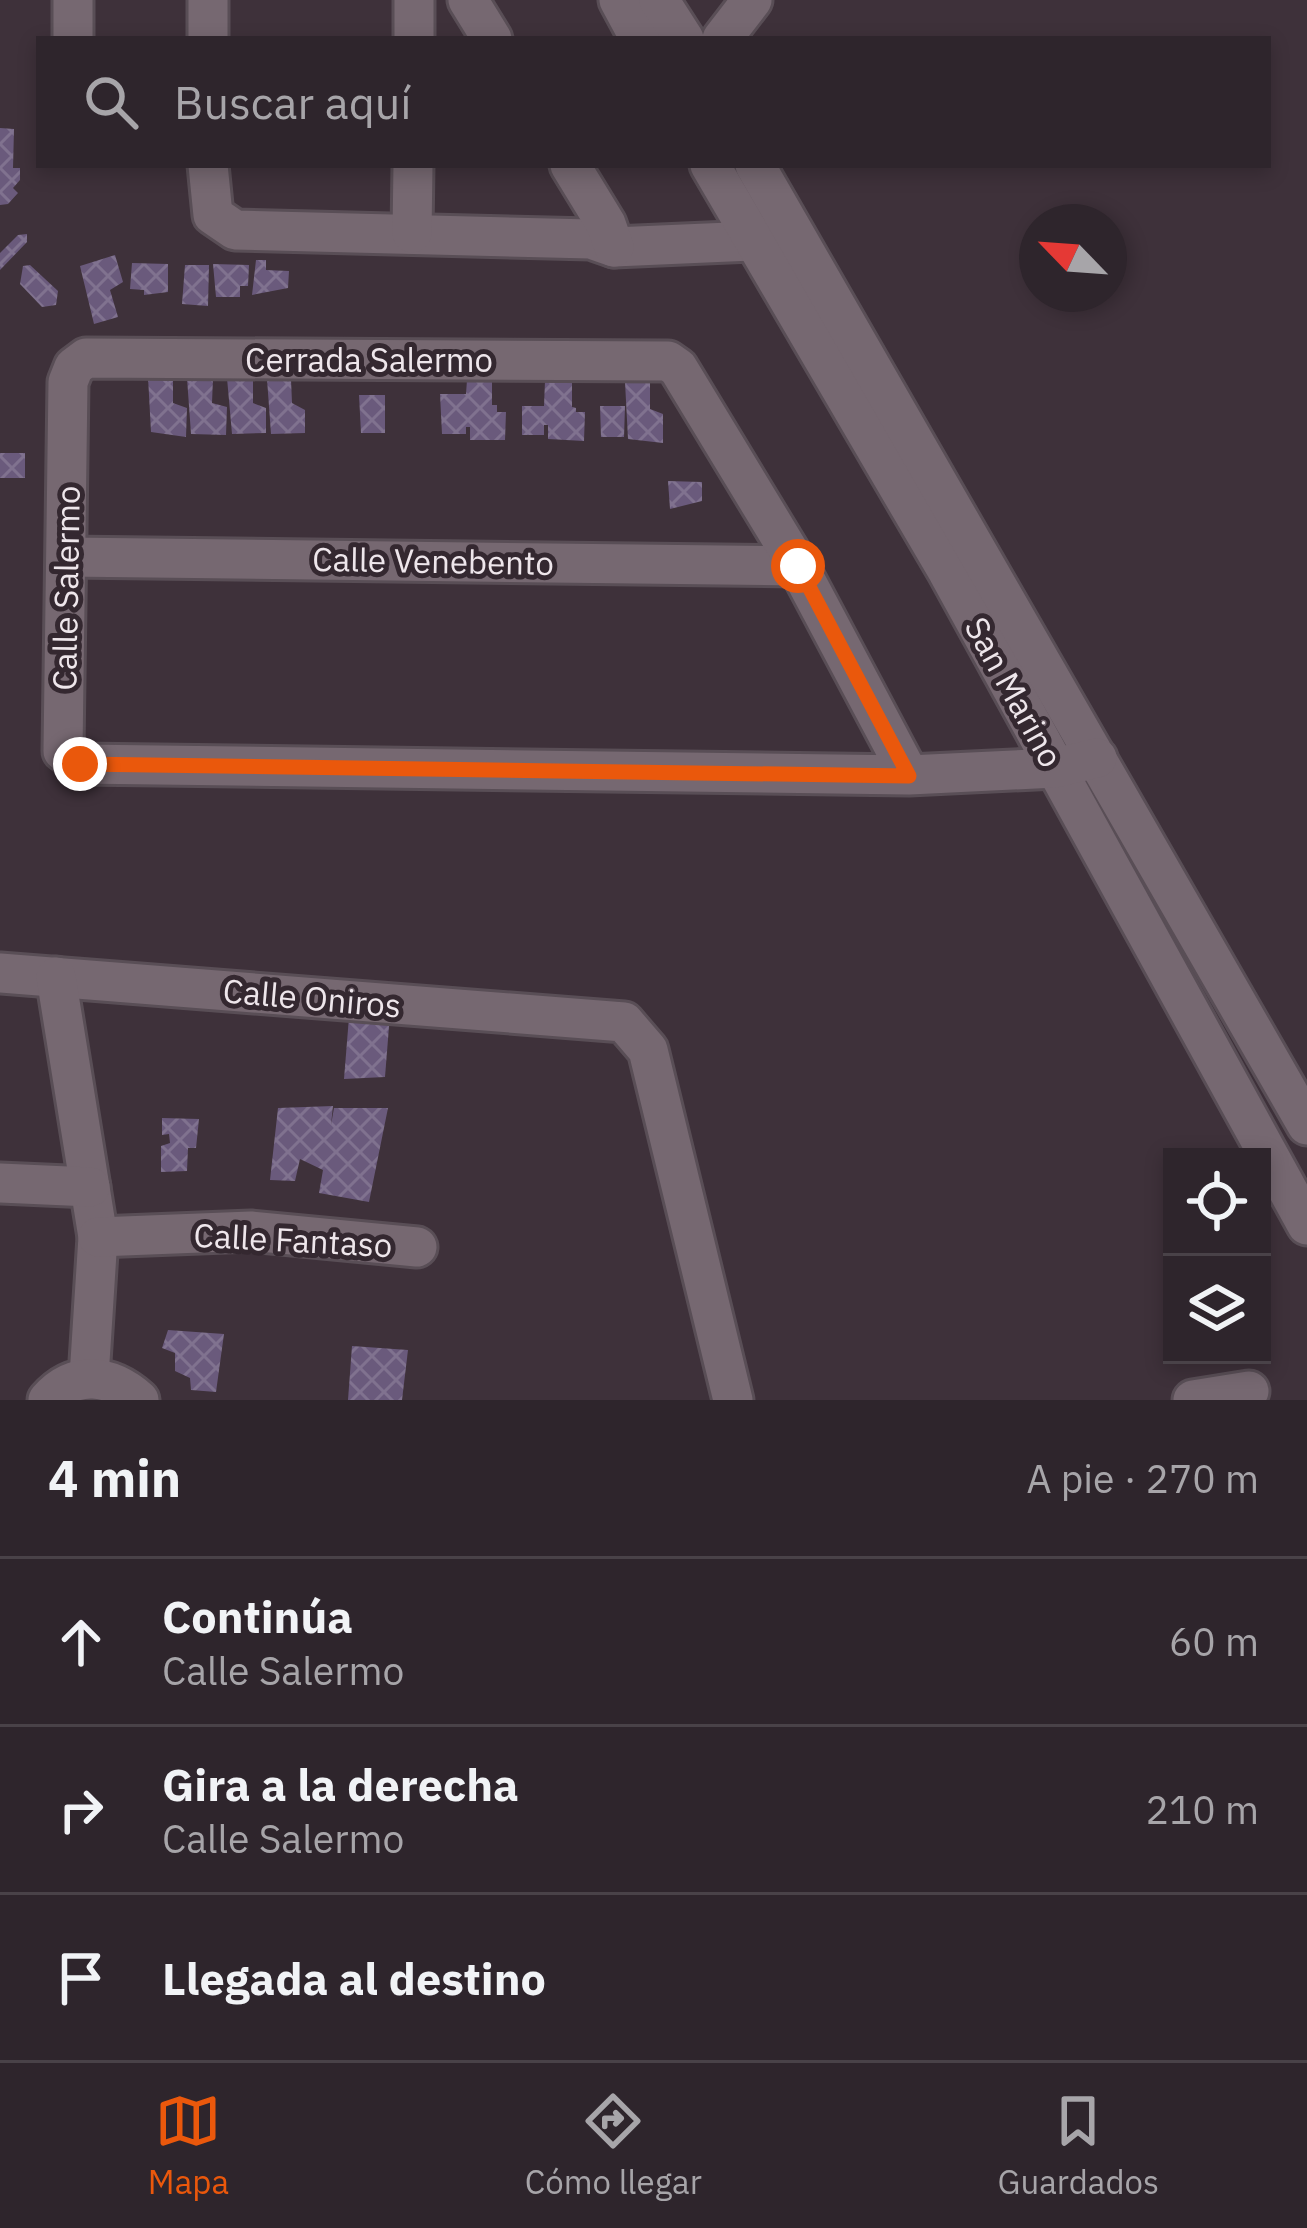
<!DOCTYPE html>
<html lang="es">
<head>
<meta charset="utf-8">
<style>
  body { margin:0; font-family:"IBM Plex Sans",sans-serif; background:#3a3138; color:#f1f3f6 }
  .controls { position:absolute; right:36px; bottom:36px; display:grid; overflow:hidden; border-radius:0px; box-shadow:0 6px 18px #0003 }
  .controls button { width:108px; height:108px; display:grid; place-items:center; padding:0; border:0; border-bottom:3px solid #494248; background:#2e252c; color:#f1f3f6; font:60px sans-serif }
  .compass { position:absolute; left:1019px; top:204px; width:108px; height:108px; border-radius:50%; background:#2e252c; box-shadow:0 6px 18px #0003; rotate:295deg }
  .stop { position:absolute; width:36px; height:36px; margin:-27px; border:9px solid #ea580c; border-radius:50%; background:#fff }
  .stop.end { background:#ea580c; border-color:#fff; box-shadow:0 3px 12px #0008 }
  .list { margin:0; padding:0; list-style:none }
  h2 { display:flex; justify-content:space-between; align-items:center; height:156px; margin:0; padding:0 48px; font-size:51px }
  h2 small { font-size:39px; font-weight:400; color:#a7a5a9 }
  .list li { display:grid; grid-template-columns:78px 1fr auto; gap:36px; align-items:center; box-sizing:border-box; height:168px; padding:0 48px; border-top:3px solid #494248 }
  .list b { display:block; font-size:45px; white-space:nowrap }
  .list p { margin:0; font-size:39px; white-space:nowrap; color:#a7a5a9 }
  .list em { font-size:39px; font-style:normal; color:#a7a5a9 }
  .icon { flex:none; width:66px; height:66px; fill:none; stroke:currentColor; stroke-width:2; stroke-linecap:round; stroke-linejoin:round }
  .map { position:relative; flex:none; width:1307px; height:1400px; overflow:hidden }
  .search { position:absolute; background:#2e252c; box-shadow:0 6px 18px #0003; left:36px; right:36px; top:36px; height:132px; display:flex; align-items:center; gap:30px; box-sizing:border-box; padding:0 42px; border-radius:0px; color:#a7a5a9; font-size:45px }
  .sheet { height:660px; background:#2e252c }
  nav { display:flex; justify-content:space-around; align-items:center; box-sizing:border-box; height:168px; border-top:3px solid #494248; background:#2e252c; font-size:33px; color:#a7a5a9 }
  nav a { display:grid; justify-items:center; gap:6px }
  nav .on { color:#ea580c }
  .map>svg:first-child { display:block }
</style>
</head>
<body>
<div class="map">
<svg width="1307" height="1400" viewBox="0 0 1307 1400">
  <defs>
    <pattern id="building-cross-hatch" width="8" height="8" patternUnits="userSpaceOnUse" patternTransform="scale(3)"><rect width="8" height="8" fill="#6a5a7c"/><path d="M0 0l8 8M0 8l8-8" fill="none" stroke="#80728f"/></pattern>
  </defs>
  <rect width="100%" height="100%" fill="#3e313a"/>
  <g fill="url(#building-cross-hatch)">
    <path d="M0 128 14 129 13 168H20V180L13 188 18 193 8 204 0 205Z"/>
    <path d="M27 234V242L0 270V253L18 235Z"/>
    <path d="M115 255 123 282 110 290 118 317 94 324 80 266Z"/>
    <path d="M256 260H266V270L289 271 288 288 252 295Z"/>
    <path d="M132 263 168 264V292L144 295V290L130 289Z"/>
    <path d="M213 264 249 265 248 286H240V297H216Z"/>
    <path d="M30 265 58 291 56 305 42 307 20 284 23 266Z"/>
    <path d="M185 265H209L208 306 182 304Z"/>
    <path d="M148 377 173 378V403L187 408 186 437 151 432Z"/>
    <path d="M187 378H213L212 403 227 407 226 435 191 434Z"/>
    <path d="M227 378 253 379V403L266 408V433L232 434Z"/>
    <path d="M267 379H291L292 403 305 410V433L271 434Z"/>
    <path d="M467 380 492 381V405H497V412H506L505 440H470V427H466V434H442L440 394H466Z"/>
    <path d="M545 381H572V407L576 408V412H585L584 441 548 439V425H544V435H522V406H544Z"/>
    <path d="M625 382H650V409L663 414V443L628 439Z"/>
    <path d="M359 395H385V433H361Z"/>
    <path d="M600 406H625L624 437H601Z"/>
    <rect x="0" y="453" width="25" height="25"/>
    <path d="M668 481 702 482V501L670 509Z"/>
    <path d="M390 1014 385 1077 344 1079 349 1017Z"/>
    <path d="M333 1106 331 1125 334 1108H388L369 1202 319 1193 323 1170 300 1159 295 1181 270 1180 278 1108Z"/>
    <path d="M162 1118 199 1119 196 1148H188L187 1171 161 1172V1146L170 1143 169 1134 162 1135Z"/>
    <path d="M168 1330 224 1334 216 1392 191 1390 190 1378 175 1371V1353L162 1348Z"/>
    <path d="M352 1346 408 1350 402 1400H348Z"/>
  </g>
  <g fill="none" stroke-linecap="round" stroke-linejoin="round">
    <g stroke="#594e56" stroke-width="45">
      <g id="minor">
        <path d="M468 0 492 39"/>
        <path d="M619 0 640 39"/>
        <path d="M659 0 684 39"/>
        <path d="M73 39V0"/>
        <path d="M208 39V0"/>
        <path d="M414 39V0"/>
        <path d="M722 39 752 0"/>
        <path d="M208 165 213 215 235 230 591 239 614 247 774 240"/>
        <path d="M570 165 606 224 614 247"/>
        <path d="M710 165 948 572 1307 1225"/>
        <path d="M755 165 1307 1125"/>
        <path d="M412 233 413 165"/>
        <path d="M67 557 798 566"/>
        <path d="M909 775 798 566 678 368 668 361 86 358 74 367 68 382 63 751 80 764 909 775 1055 768 1097 758"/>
        <path d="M0 973 624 1022 648 1050 733 1400"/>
        <path d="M56 977 98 1237 89 1377"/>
        <path d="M0 1183 90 1187"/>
        <path d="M98 1237 251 1231 417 1247"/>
        <path d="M48 1400C75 1369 111 1375 139 1400"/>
        <path d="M1193 1400 1249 1391"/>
      </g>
    </g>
    <use href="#minor" stroke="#766871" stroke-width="39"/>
  </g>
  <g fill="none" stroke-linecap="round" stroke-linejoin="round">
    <path stroke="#ea580c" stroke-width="15" d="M80 764 909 776 798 566"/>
  </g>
  <g text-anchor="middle" stroke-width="10" stroke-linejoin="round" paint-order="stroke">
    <g font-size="33" fill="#eee6eb" stroke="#342830">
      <text x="369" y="372">Cerrada Salermo</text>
      <text transform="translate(433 561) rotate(1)" y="12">Calle Venebento</text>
      <text transform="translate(66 588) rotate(-89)" y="12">Calle Salermo</text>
      <text transform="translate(1014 692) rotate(61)" y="12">San Marino</text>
      <text transform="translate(312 998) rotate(5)" y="12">Calle Oniros</text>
      <text transform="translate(293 1240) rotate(3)" y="12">Calle Fantaso</text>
    </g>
  </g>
</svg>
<div class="controls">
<button><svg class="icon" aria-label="locate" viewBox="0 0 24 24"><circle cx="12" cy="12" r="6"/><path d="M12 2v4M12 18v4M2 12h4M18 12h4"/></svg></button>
<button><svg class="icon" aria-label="layers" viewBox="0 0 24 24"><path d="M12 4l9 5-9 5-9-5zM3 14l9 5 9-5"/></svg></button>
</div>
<svg class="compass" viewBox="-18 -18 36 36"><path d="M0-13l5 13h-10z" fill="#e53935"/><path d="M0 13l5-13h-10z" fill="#a7a5a9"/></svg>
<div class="stop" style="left:798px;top:566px"></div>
<div class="stop end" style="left:80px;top:764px"></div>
<div class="search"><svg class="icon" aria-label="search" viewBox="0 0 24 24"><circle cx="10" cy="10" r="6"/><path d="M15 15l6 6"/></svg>Buscar aquí</div>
</div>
<section class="sheet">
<h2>4 min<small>A pie · 270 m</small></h2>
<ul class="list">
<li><svg class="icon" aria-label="ahead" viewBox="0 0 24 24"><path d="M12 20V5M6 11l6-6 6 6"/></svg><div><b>Continúa</b><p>Calle Salermo</p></div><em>60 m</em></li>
<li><svg class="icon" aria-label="right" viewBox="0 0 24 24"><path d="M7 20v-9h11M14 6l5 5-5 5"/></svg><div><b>Gira a la derecha</b><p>Calle Salermo</p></div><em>210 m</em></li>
<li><svg class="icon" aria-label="arrive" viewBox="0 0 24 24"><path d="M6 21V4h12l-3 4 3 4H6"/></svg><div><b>Llegada al destino</b></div></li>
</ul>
</section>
<nav>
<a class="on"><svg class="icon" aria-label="map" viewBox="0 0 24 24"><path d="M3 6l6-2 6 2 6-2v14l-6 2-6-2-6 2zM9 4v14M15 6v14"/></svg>Mapa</a>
<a><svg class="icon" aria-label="directions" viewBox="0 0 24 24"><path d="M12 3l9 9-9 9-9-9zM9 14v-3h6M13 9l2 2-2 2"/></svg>Cómo llegar</a>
<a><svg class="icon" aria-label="saved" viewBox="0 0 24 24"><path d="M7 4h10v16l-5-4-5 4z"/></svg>Guardados</a>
</nav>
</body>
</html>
